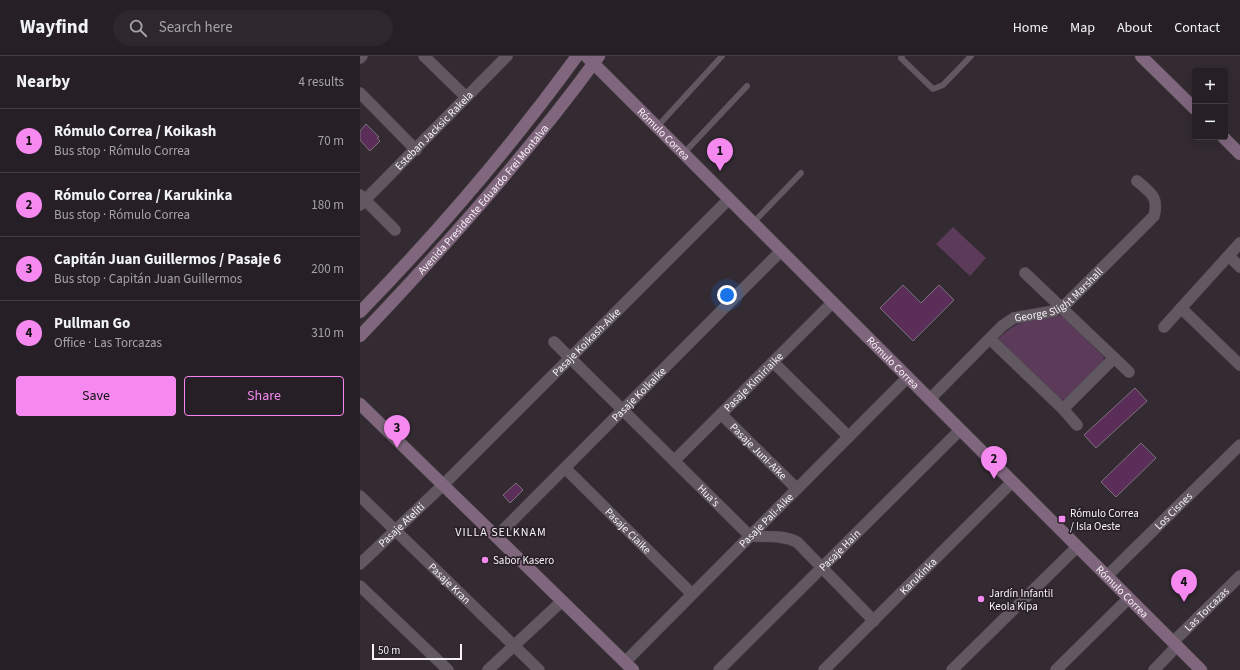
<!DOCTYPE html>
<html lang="en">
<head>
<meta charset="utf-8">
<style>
  body { margin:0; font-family:"Source Sans 3",sans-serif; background:#2e282e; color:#f1f3f6 }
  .controls { position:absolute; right:12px; top:12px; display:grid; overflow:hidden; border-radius:4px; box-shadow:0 4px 16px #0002 }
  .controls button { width:36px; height:36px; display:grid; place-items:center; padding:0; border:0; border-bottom:1px solid #423e43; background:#262026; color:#f1f3f6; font:20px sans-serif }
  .scale { position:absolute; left:12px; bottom:10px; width:90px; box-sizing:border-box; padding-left:4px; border:2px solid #f8f2f7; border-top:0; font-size:11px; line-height:14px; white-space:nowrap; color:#f8f2f7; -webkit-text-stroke:3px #292028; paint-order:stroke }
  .you { position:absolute; left:367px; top:239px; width:14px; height:14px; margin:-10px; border:3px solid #fff; border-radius:50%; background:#1a73e8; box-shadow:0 0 0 6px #1a73e833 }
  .badge { display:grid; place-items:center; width:26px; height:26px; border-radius:50%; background:#f589ef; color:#111; font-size:13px; font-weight:700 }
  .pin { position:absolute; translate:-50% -33px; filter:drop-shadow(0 1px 2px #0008) }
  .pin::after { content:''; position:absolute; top:21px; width:14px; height:12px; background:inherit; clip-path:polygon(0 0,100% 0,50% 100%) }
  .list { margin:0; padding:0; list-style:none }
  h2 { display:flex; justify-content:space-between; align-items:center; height:52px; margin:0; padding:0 16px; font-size:17px }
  h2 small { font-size:13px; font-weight:400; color:#a4a3a7 }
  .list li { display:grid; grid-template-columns:26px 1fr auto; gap:12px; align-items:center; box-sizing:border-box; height:64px; padding:0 16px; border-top:1px solid #423e43 }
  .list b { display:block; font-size:15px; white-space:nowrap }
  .list p { margin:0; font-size:13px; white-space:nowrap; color:#a4a3a7 }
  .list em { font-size:13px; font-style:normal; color:#a4a3a7 }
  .actions { display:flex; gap:8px; padding:12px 16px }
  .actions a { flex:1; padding:9px 0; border:1px solid #f589ef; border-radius:4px; text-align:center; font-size:14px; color:#f589ef }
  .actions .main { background:#f589ef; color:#111 }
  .icon { flex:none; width:22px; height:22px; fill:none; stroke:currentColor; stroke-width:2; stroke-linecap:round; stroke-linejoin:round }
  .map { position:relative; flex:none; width:880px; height:614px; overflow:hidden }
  header { display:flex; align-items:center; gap:24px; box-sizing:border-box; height:56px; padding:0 20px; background:#262026; border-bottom:1px solid #423e43 }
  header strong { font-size:19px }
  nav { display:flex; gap:22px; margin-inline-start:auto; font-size:14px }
  .search { width:280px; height:36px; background:#2e282e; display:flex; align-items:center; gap:10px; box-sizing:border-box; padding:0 14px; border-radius:22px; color:#a4a3a7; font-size:15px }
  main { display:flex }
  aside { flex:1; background:#262026 }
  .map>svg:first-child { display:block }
</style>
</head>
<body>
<header>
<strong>Wayfind</strong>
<div class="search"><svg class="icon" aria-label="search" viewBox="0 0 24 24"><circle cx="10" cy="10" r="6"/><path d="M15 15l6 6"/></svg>Search here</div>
<nav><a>Home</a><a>Map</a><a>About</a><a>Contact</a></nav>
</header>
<main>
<aside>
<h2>Nearby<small>4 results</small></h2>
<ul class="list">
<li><span class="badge">1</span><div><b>Rómulo Correa / Koikash</b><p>Bus stop · Rómulo Correa</p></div><em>70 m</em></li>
<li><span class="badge">2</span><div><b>Rómulo Correa / Karukinka</b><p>Bus stop · Rómulo Correa</p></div><em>180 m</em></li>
<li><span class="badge">3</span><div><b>Capitán Juan Guillermos / Pasaje 6</b><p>Bus stop · Capitán Juan Guillermos</p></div><em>200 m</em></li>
<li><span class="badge">4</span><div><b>Pullman Go</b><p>Office · Las Torcazas</p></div><em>310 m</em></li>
</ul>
<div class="actions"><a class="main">Save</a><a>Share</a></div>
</aside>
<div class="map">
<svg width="880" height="614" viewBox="0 0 880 614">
  <rect width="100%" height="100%" fill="#332a32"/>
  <g fill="#5b3b59">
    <path d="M593 171 626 202 610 220 576 188Z"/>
    <path d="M702 259 744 301 743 306 705 343 701 344 638 283C663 259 671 266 702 259Z"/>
  </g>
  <g fill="#5b2d59" stroke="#7d727b">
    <path d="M6 68 19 81 17 82 20 85 10 95 0 84V75Z"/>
    <path d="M543 229 561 247 579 229 594 244 553 285 520 252Z"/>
    <path d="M775 332 787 345 736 392 724 379Z"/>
    <path d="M781 387 796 402 756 441 741 426Z"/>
    <path d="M156 427 163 434 150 447 143 439Z"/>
  </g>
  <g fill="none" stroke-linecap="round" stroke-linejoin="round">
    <g stroke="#4f494f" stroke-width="6">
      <g id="lane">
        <path d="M542 0 541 2 573 33 583 29 611 0"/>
        <path d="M297 71 362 0"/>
        <path d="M324 97 387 30"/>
        <path d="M393 167 441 117"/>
      </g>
    </g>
    <g stroke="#4f494f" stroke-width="12">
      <g id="street">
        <path d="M64 0 106 41"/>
        <path d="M0 2 2 0"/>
        <path d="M0 37 56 94"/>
        <path d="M0 139 35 174"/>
        <path id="s1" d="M0 149 147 0"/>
        <path d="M869 200 880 211"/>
        <path d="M665 217 769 316"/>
        <path d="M821 252 880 309"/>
        <path d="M804 271 880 187"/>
        <path d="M630 283 703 353 717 369"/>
        <path id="s2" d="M194 286 390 480C406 481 423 479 437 486L514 565"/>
        <path d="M413 306 489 381"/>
        <path id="s3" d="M570 343 642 270 654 262 694 255 707 247 794 160C799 141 791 137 777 125"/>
        <path d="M703 353 754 302"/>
        <path id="s4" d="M361 358 437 433"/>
        <path id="s5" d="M314 405 473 246"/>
        <path id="s6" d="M205 412 332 538"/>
        <path id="s7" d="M0 440 179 614"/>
        <path id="s8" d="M136 481 421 195"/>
        <path id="s9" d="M0 508 83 429 369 143"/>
        <path id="s10" d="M747 520 880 389"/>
        <path d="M0 530 88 614"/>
        <path id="s11" d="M813 586 880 520"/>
        <path id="s12" d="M265 606 548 321"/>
        <path d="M128 614 202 545"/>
        <path id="s13" d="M359 614 600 374"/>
        <path id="s14" d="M464 614 652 426"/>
        <path d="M592 614 717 491"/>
        <path d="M696 614 769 542"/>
        <path d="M794 614 817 590"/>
      </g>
    </g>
    <g stroke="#4f494f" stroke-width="13">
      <g id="secondary">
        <path id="s15" d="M226 0 841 614"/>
        <path d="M781 0 835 53"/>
        <path d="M863 81 880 98"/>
        <path d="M0 256C78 176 151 91 217 0"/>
        <path id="s16" d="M0 280C84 192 167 99 239 0"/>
        <path d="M0 348 273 614"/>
      </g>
    </g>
    <use href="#lane" stroke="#625861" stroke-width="5.5"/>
    <use href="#street" stroke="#625861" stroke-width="11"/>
    <use href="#secondary" stroke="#81677e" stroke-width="12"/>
  </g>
  <g fill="#f589ef" stroke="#292028" stroke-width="1.5">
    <rect x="698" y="459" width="8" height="8" rx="2"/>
    <circle cx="125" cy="504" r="4"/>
    <circle cx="621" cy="543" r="4"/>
  </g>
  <g text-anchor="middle" stroke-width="3.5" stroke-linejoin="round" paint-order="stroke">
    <g font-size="11" fill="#f8f2f7" stroke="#292028">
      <text dy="4" stroke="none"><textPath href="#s1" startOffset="105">Esteban Jacksic Rakela</textPath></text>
      <text dy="4" stroke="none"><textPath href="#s15" startOffset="110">Rómulo Correa</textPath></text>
      <text dy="4" stroke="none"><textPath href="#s16" startOffset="184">Avenida Presidente Eduardo Frei Montalva</textPath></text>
      <text dy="4" stroke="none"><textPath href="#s3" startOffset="169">George Slight Marshall</textPath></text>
      <text dy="4" stroke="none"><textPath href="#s9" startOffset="317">Pasaje Koikash-Aike</textPath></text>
      <text dy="4" stroke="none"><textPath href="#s15" startOffset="434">Rómulo Correa</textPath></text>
      <text dy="4" stroke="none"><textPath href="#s5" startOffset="112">Pasaje Kimiriaike</textPath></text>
      <text dy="4" stroke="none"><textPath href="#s8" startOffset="202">Pasaje Kolkaike</textPath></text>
      <text dy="4" stroke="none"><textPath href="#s4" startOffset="53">Pasaje Juni-Aike</textPath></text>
      <text dy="4" stroke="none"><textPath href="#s2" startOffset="218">Hua's</textPath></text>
      <text dy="4" stroke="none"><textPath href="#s10" startOffset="93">Los Cisnes</textPath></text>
      <text dy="4" stroke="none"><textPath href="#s12" startOffset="200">Pasaje Pali-Aike</textPath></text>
      <text dy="4" stroke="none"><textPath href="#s9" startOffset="57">Pasaje Ateliti</textPath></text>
      <text dy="4" stroke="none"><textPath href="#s6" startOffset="89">Pasaje Ciaike</textPath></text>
      <text dy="4" stroke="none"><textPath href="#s13" startOffset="170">Pasaje Hain</textPath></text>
      <text dy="4" stroke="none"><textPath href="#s14" startOffset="133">Karukinka</textPath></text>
      <text dy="4" stroke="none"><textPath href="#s7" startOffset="125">Pasaje Kran</textPath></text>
      <text dy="4" stroke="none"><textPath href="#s15" startOffset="758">Rómulo Correa</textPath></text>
      <text dy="4" stroke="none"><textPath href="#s11" startOffset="47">Las Torcazas</textPath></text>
    </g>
    <g font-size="11" fill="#f8f2f7" stroke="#292028" text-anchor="start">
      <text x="710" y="461">Rómulo Correa<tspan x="710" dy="13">/ Isla Oeste</tspan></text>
      <text x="133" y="508">Sabor Kasero</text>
      <text x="629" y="541">Jardín Infantil<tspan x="629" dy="13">Keola Kipa</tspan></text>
    </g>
    <g font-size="12" letter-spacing="1" fill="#f8f2f7" stroke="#292028">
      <text x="141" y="480">VILLA SELKNAM</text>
    </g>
  </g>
</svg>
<div class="controls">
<button>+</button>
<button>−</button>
</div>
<div class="scale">50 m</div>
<div class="you"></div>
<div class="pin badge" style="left:360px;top:115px">1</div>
<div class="pin badge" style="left:634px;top:423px">2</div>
<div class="pin badge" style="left:37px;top:392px">3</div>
<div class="pin badge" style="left:824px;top:546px">4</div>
</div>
</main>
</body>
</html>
